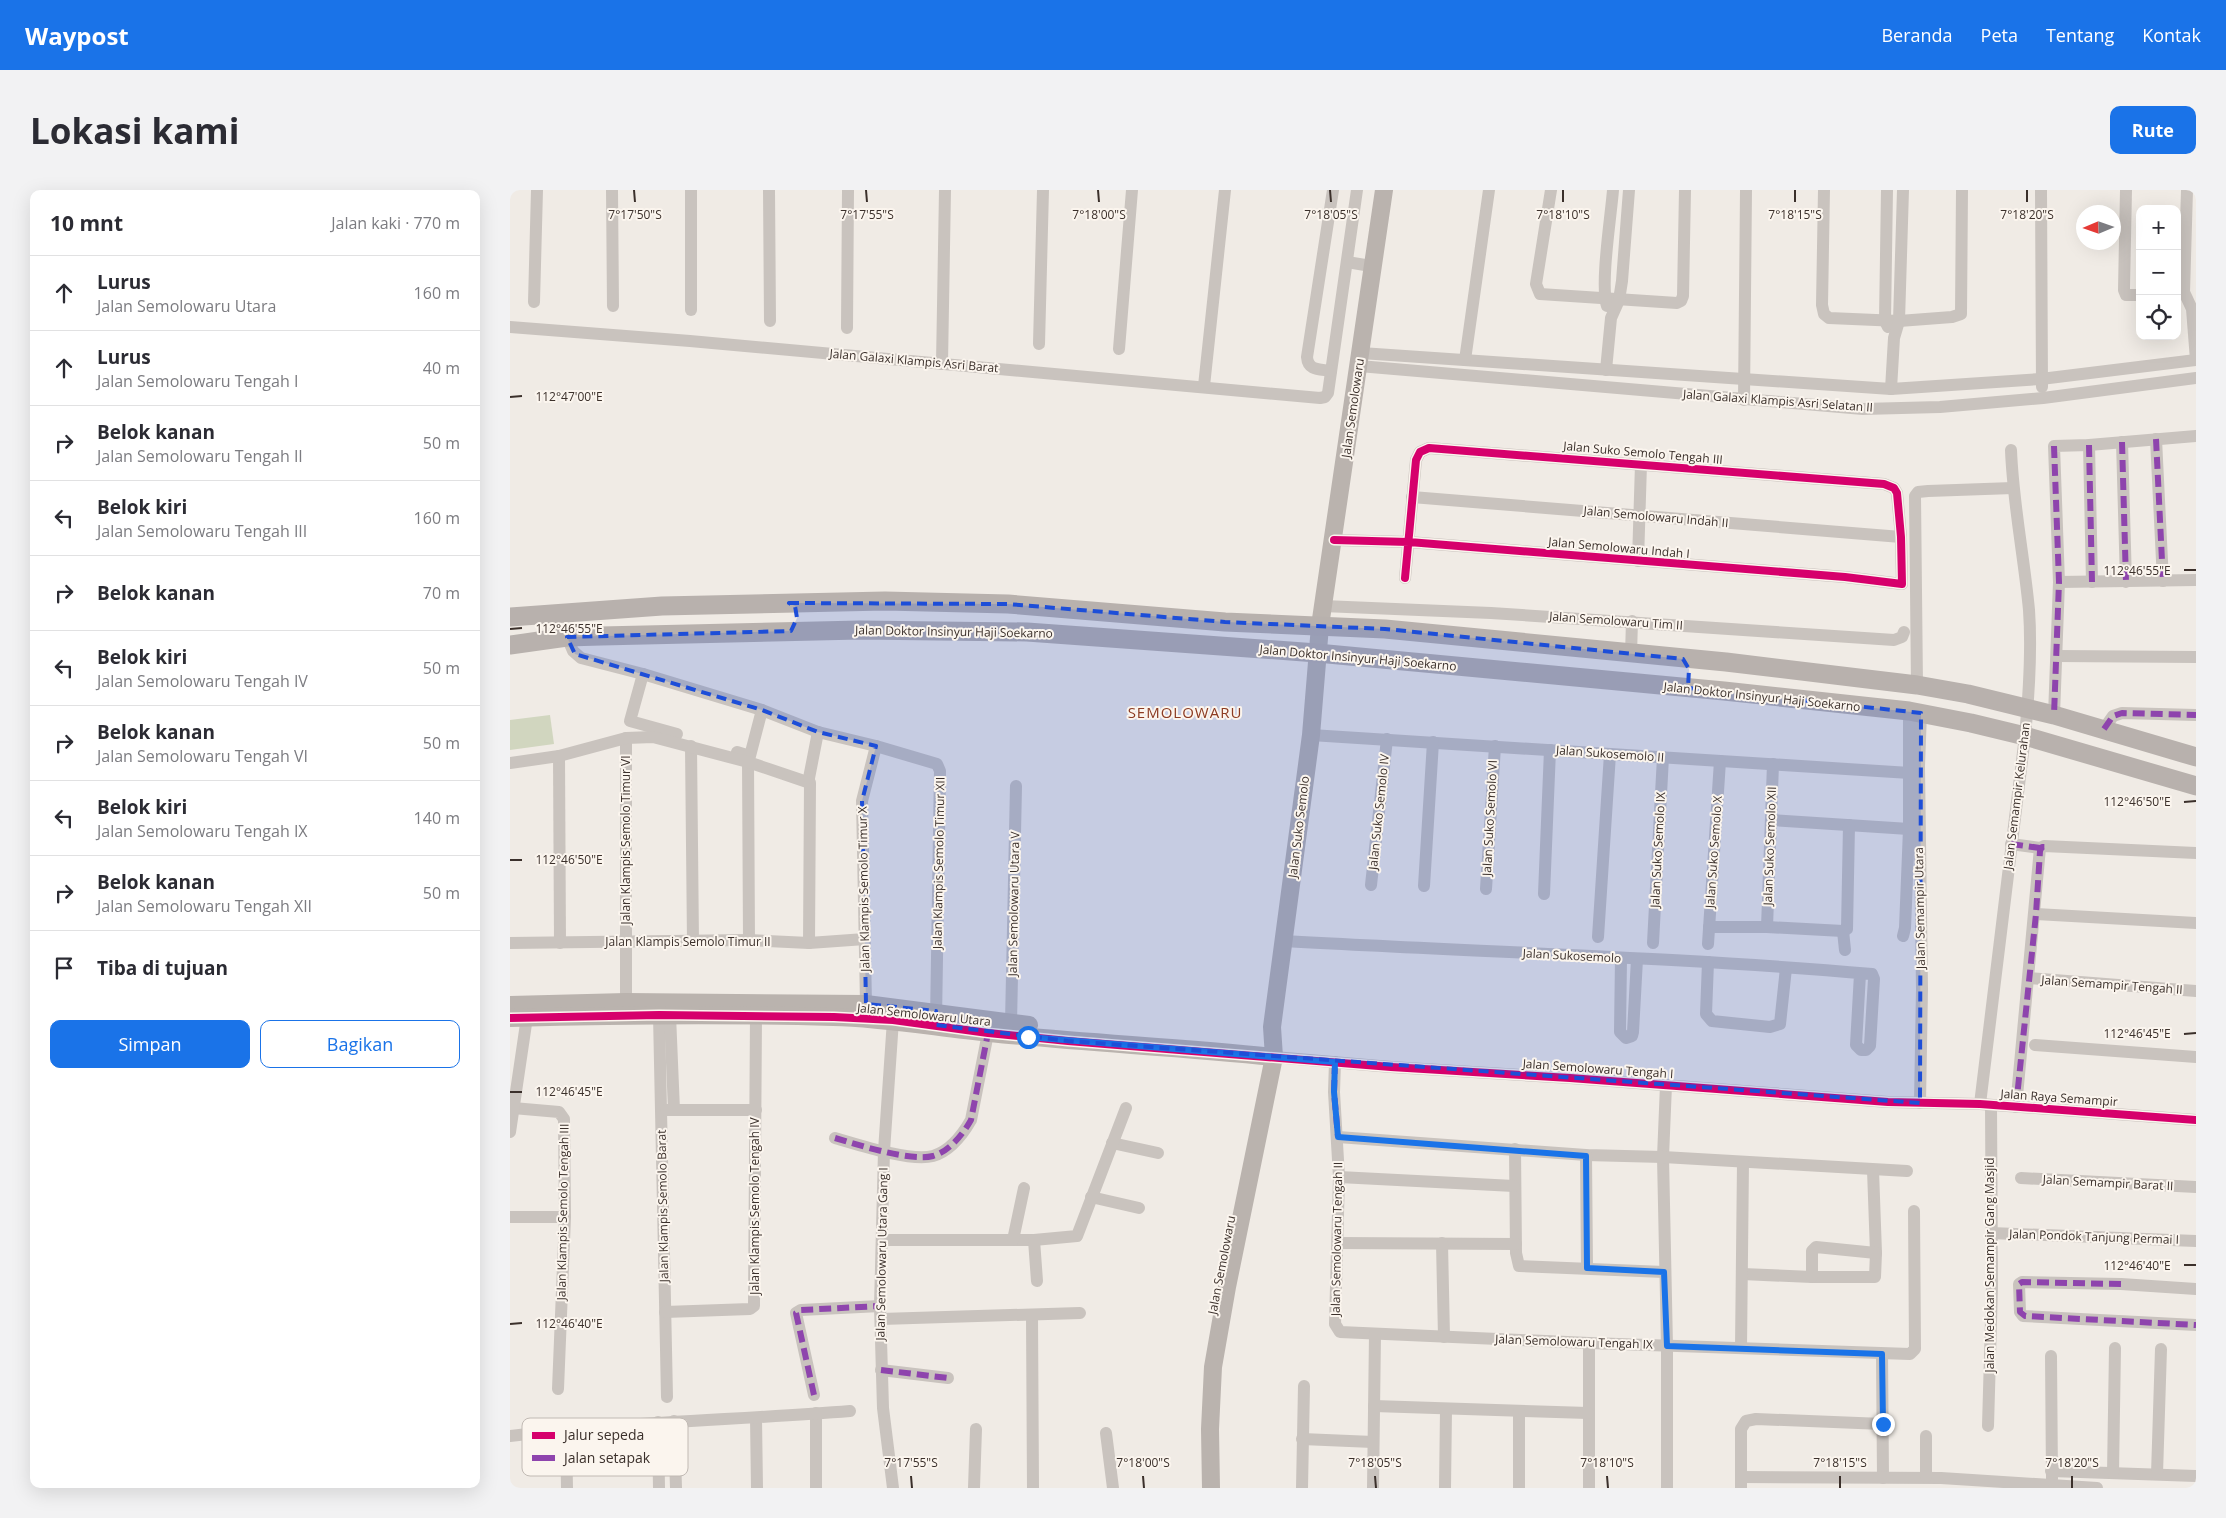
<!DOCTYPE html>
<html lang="id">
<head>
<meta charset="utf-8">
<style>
  body { margin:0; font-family:"Open Sans",sans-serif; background:#f2f2f3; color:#2b2b33 }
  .controls { position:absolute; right:15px; top:15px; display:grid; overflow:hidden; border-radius:10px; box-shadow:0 5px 20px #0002 }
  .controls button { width:45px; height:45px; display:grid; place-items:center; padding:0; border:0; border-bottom:1px solid #e1e1e2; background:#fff; color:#2b2b33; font:25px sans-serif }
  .compass { position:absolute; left:1566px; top:15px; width:45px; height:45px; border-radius:50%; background:#fff; box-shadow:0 5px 20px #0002; rotate:268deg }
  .stop { position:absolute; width:15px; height:15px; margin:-11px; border:4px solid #1a73e8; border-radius:50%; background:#fff }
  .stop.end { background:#1a73e8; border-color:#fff; box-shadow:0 1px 5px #0008 }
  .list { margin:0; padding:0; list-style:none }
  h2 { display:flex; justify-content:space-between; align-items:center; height:65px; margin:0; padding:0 20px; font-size:21px }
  h2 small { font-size:16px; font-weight:400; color:#7c7c81 }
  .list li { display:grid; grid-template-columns:32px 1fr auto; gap:15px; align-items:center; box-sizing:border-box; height:75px; padding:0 20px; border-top:1px solid #e1e1e2 }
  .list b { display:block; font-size:19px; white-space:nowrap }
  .list p { margin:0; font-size:16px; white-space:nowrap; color:#7c7c81 }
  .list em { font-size:16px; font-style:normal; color:#7c7c81 }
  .actions { display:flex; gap:10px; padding:15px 20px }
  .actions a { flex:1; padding:11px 0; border:1px solid #1a73e8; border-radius:10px; text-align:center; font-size:18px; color:#1a73e8 }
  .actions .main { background:#1a73e8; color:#fff }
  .icon { flex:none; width:28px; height:28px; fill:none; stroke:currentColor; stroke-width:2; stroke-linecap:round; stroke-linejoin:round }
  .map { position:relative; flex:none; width:1686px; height:1298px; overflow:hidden; border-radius:10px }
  header { display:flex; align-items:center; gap:30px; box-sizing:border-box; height:70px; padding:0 25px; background:#1a73e8; color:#fff }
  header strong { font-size:24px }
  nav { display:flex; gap:28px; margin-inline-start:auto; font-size:18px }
  .intro { display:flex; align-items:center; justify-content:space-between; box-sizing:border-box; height:120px; padding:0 30px }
  h1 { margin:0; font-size:35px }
  .button { padding:12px 22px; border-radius:10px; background:#1a73e8; color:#fff; font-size:18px; font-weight:700 }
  main { display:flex; gap:30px; padding:0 30px }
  aside { flex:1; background:#fff; border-radius:10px; box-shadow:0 5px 20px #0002 }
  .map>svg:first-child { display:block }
</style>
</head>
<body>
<header>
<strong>Waypost</strong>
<nav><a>Beranda</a><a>Peta</a><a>Tentang</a><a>Kontak</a></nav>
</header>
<div class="intro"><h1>Lokasi kami</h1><a class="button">Rute</a></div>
<main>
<aside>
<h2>10 mnt<small>Jalan kaki · 770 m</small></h2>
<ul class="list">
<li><svg class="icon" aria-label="ahead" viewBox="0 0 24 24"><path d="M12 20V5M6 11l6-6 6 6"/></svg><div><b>Lurus</b><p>Jalan Semolowaru Utara</p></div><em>160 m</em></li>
<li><svg class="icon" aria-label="ahead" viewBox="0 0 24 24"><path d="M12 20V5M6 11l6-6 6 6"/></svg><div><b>Lurus</b><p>Jalan Semolowaru Tengah I</p></div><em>40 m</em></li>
<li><svg class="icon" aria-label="right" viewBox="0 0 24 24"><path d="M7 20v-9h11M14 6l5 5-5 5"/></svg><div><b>Belok kanan</b><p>Jalan Semolowaru Tengah II</p></div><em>50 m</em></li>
<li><svg class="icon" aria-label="left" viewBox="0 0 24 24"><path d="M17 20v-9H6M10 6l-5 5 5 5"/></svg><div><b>Belok kiri</b><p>Jalan Semolowaru Tengah III</p></div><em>160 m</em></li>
<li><svg class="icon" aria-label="right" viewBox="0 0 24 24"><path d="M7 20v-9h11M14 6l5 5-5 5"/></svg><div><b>Belok kanan</b></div><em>70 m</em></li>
<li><svg class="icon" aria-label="left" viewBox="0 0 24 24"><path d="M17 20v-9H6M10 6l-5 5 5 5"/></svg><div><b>Belok kiri</b><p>Jalan Semolowaru Tengah IV</p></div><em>50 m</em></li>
<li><svg class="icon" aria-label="right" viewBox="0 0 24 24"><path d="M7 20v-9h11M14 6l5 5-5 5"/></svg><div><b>Belok kanan</b><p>Jalan Semolowaru Tengah VI</p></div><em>50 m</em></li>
<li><svg class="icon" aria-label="left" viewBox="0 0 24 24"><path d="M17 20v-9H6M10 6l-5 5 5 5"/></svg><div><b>Belok kiri</b><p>Jalan Semolowaru Tengah IX</p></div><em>140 m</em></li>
<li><svg class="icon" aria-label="right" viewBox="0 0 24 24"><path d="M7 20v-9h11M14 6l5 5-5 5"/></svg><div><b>Belok kanan</b><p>Jalan Semolowaru Tengah XII</p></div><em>50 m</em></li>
<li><svg class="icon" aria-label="arrive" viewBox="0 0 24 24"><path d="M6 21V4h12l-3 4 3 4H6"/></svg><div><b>Tiba di tujuan</b></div></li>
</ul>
<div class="actions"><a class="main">Simpan</a><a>Bagikan</a></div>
</aside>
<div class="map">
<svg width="1686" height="1298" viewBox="0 0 1686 1298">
  <rect width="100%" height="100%" fill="#f0ebe5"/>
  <path fill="#d1d6bf" d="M40 525 44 554 0 560V530Z"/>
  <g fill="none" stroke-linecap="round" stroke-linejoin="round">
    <g stroke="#c9c3be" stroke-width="12">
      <path d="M102 0 103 116"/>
      <path d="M259 0 260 131"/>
      <path d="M1041 0 1026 94 1030 104 1167 113 1171 111 1173 106 1175 0"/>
      <path d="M1314 0 1312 115 1314 124 1319 128 1389 131 1442 127 1451 124 1452 0"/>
      <path d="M1377 0 1375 131 1378 137"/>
      <path d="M1531 0 1532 197"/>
      <path d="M1616 0 1614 100 1616 105H1630"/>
      <path d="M1677 0 1674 102 1682 119 1686 170"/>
      <path d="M837 72 861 76"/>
      <path d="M24 112 27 0"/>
      <path d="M1097 116C1090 95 1101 26 1103 0"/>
      <path d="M181 120V0"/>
      <path d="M0 137 180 151 810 208 815 207 818 203 847 0"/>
      <path d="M337 138 338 0"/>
      <path d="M529 154 533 0"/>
      <path d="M609 159 622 0"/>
      <path d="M851 163 1381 199 1531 189 1686 170"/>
      <path d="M955 170 979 0"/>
      <path d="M432 174 435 0"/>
      <path d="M849 176 1353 219 1430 217 1533 208 1686 188"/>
      <path d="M1096 180 1101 128 1109 110 1112 91 1119 0"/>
      <path d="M821 181C810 179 798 181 797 167L823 0"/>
      <path d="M694 196 715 0"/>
      <path d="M1381 199 1384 148 1389 131 1393 0"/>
      <path d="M1234 210 1236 0"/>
      <path d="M1646 249 1653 391"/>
      <path d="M1612 252 1616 392"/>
      <path d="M1579 255 1582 392"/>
      <path d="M902 307 1391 347"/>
      <path d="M824 350 899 352 1335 387 1392 394 1391 347 1387 303 1384 298 1374 294 919 258 910 262 906 270 895 388"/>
      <path d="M1128 371 1131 274"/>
      <path d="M1549 392 1686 390"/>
      <path d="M813 416 981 423 1384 450 1392 447 1394 442"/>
      <path d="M57 447 63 461 71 468 133 484 252 520 308 542 366 556 427 574 430 581 426 830"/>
      <path d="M1121 464 1122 431"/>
      <path d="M1547 466 1686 467"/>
      <path d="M133 484 120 531 167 544"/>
      <path d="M1407 495 1405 306 1408 302 1418 301 1503 298"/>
      <path d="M1544 525 1549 392 1544 256 1579 255 1686 246"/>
      <path d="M1594 539 1603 526 1612 523 1686 525"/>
      <path d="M801 545 1400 583"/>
      <path d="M116 548V812"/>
      <path d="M181 556 183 752"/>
      <path d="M227 562 240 566 252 520"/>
      <path d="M49 566 50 753"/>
      <path d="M238 572 239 750"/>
      <path d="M0 573 49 566 116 548 143 547 238 572 300 593 299 753"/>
      <path d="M299 588 308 542"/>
      <path d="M1262 630 1399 639"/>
      <path d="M1501 654 1530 658"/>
      <path d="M861 695 877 549"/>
      <path d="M914 696 923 552"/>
      <path d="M976 699 985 556"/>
      <path d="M1034 704 1040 560"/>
      <path d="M1526 724 1686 733"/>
      <path d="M1199 737H1257L1333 741 1337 739 1339 635"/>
      <path d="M1257 737 1263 574"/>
      <path d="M1333 741 1335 760"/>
      <path d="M1393 746 1395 738 1399 639V521"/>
      <path d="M1088 747 1100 564"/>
      <path d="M774 751C970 762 1167 767 1362 784L1364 789 1360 856 1356 860H1351L1346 855 1350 784"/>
      <path d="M0 753 239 750 299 753 355 749"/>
      <path d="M1143 753 1153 567"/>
      <path d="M1198 754 1210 571"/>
      <path d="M1111 769 1110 842 1116 848 1122 846 1123 842 1127 769"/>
      <path d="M1198 772 1196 824 1202 831 1260 837 1270 834 1276 778"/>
      <path d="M1519 788 1686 801"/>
      <path d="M356 814 352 611 366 556"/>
      <path d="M149 825 157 1207"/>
      <path d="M160 825 164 920"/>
      <path d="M501 833 506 596"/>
      <path d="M1525 855 1686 867"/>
      <path d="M764 867 881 877 1060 888 1378 912 1470 914 1686 930"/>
      <path d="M825 872 824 902 829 987 825 1134 830 1142 1079 1153 1400 1164 1405 1159 1404 1021"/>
      <path d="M1156 895 1153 967 1157 1156V1298"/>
      <path d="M1410 913 1412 799 1409 576 1411 523"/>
      <path d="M1470 914 1515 546C1519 504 1522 462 1519 420 1514 366 1503 314 1501 260"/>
      <path d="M1506 917 1530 658 1534 656 1686 663"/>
      <path d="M3 918 49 922 54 929 55 1027 48 1199"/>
      <path d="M156 920H246"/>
      <path d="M0 942 17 827"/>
      <path d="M828 947 1076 965 1153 967 1397 981"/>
      <path d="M325 948C349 955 401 972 423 966 440 961 453 944 461 930L478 843"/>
      <path d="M602 953 648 963"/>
      <path d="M1005 959 1006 1063 1009 1076 1154 1082"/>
      <path d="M1076 965 1077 1078"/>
      <path d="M829 987 1004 996"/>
      <path d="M1511 988 1686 997"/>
      <path d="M581 1007 629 1018"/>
      <path d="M0 1027H55"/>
      <path d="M1481 1043 1686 1051"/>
      <path d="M372 1050H524L567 1046 616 918"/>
      <path d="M503 1050 514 998"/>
      <path d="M524 1050 527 1091"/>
      <path d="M828 1053 1006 1054"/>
      <path d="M932 1053 934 1147"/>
      <path d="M1232 1084 1302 1087H1365L1366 1063 1363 980"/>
      <path d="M1302 1087V1061L1306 1057 1366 1063"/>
      <path d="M1686 1099 1611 1094 1512 1092 1509 1094 1510 1122 1513 1126 1686 1135"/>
      <path d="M155 1122 240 1119 244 1116 246 826"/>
      <path d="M522 1126 523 1298"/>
      <path d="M371 1129 570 1123"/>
      <path d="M1079 1153V1298"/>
      <path d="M1231 1158 1233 972"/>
      <path d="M1372 1164 1373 1288"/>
      <path d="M1541 1166 1542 1289"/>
      <path d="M371 1180 438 1188"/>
      <path d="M304 1205 286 1123 291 1120 370 1116"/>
      <path d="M864 1216 1078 1223"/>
      <path d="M306 1223V1298"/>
      <path d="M246 1228 247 1298"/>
      <path d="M164 1231 166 1298"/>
      <path d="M148 1232 149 1298"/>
      <path d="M1478 1236 1482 1096 1481 915"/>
      <path d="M56 1239 57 1298"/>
      <path d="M596 1243 603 1298"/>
      <path d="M0 1246C113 1232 227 1230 340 1221"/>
      <path d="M792 1249 863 1252"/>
      <path d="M1541 1281 1686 1286"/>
      <path d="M1603 1283 1605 1158"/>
      <path d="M1647 1284 1651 1159"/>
      <path d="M1231 1287 1431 1288 1587 1298"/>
      <path d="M1416 1287V1246"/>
      <path d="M383 1298 373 1218 370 1116 374 961 383 830"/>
      <path d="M464 1298 466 1239"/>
      <path d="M792 1298 794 1196"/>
      <path d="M863 1298 865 1144"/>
      <path d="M935 1298 936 1220"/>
      <path d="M1009 1298V1221"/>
      <path d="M1231 1298V1239L1236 1231 1246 1229 1373 1234"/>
    </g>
    <g stroke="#bab3ae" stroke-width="18">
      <path d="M0 815 116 812 356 814 519 835"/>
      <path d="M0 828C108 825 216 824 323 827 376 828 428 838 480 843 575 853 670 857 764 867"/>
      <path d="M701 1298 700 1239 703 1177 717 1097 764 867 762 837 801 545 810 436 874 0"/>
    </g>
    <g stroke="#b8b1ad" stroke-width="19">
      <path d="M0 427 152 416 375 411 498 414 715 432 875 439 1216 472 1407 495 1458 504 1544 525 1686 567"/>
      <path d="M0 455 57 447 91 446 350 440 517 442 807 463 1214 501 1399 521 1461 533 1515 546 1686 596"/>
    </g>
    <g stroke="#8e44ad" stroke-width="6" stroke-dasharray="12 6" stroke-linecap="butt">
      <path d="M1646 249 1653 391"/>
      <path d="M1612 252 1616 392"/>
      <path d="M1579 255 1582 392"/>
      <path d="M1544 256 1549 392 1544 525"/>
      <path d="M1594 539 1603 526 1612 523 1686 525"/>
      <path d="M1501 654 1530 658"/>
      <path d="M825 872 824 902 828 947"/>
      <path d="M1506 917 1526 724 1530 661 1532 657H1539"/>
      <path d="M325 948C349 955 401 972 423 966 440 961 453 944 461 930L478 843"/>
      <path d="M1611 1094 1512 1092 1509 1094 1510 1122 1515 1126 1686 1135"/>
      <path d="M371 1180 438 1188"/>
      <path d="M304 1205 286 1123 291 1120 370 1116"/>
    </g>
    <g stroke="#fbf5ee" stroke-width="11">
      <g id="cycleway">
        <path d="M824 350 899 352 1335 387 1392 394 1391 347 1387 303 1384 298 1374 294 919 258 910 262 906 270 895 388"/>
        <path d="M0 828 149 825 324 827 383 830 478 843 558 851 881 877 1060 888 1378 912 1470 914 1686 930"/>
      </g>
    </g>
    <use href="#cycleway" stroke="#d6006c" stroke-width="8"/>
  </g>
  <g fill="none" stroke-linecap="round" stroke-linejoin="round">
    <path stroke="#1a73e8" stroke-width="6" d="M518 847 825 872 824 902 828 947 1076 966 1077 1078 1154 1082 1157 1156 1372 1164 1373 1234"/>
  </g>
  <path fill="#1d4ed8" fill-opacity="0.2" stroke="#1d4ed8" stroke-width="4" stroke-dasharray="10 6" stroke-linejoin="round" d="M279 413 498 414 715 432 875 439 1173 469 1179 479 1178 498 1411 523 1410 913 558 851 426 835V821L356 814 352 611 366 556 308 542 252 520 65 464 57 447 281 441 287 428 285 416Z"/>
  <path fill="none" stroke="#3b302b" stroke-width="2" d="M124 0 125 12M356 0 357 12M588 0 589 12M820 0 821 12M1053 0V12M1285 0V12M1517 0V12M0 207 12 206M1674 380H1686M0 439 12 438M1674 612 1686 611M0 670H12M1674 844 1686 843M0 902H12M1674 1075H1686M0 1134 12 1133M401 1286 402 1298M633 1286 634 1298M865 1286 866 1298M1097 1286 1098 1298M1330 1286V1298M1562 1286V1298"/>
  <g text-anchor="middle" stroke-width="4" stroke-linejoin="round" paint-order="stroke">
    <g font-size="12" fill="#3b302b" stroke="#fbf5ee">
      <text transform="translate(404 171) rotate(5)" y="4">Jalan Galaxi Klampis Asri Barat</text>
      <text transform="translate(1268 211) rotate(4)" y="4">Jalan Galaxi Klampis Asri Selatan II</text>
      <text transform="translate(843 218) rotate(-82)" y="4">Jalan Semolowaru</text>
      <text transform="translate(1133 263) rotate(5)" y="4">Jalan Suko Semolo Tengah III</text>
      <text transform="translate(1146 327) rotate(5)" y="4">Jalan Semolowaru Indah II</text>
      <text transform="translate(1109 358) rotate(5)" y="4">Jalan Semolowaru Indah I</text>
      <text transform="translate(1106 431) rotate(4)" y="4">Jalan Semolowaru Tim II</text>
      <text transform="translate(444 442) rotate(1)" y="4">Jalan Doktor Insinyur Haji Soekarno</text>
      <text transform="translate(848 468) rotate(5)" y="4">Jalan Doktor Insinyur Haji Soekarno</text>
      <text transform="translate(1252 507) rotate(6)" y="4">Jalan Doktor Insinyur Haji Soekarno</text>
      <text transform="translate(1100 564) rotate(4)" y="4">Jalan Sukosemolo II</text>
      <text transform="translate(1507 606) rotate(-83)" y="4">Jalan Semampir Kelurahan</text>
      <text transform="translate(869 622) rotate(-84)" y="4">Jalan Suko Semolo IV</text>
      <text transform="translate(980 628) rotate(-87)" y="4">Jalan Suko Semolo VI</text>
      <text transform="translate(789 637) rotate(-83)" y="4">Jalan Suko Semolo</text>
      <text transform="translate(116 650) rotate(-90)" y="4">Jalan Klampis Semolo Timur VI</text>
      <text transform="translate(1260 656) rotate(-88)" y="4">Jalan Suko Semolo XII</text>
      <text transform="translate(1148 660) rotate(-87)" y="4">Jalan Suko Semolo IX</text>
      <text transform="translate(1204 662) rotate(-86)" y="4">Jalan Suko Semolo X</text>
      <text transform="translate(429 673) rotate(-89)" y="4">Jalan Klampis Semolo Timur XII</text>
      <text transform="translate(354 699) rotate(-91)" y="4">Jalan Klampis Semolo Timur X</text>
      <text transform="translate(504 714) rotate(-89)" y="4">Jalan Semolowaru Utara V</text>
      <text transform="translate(1410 718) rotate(-91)" y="4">Jalan Semampir Utara</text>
      <text x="178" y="756">Jalan Klampis Semolo Timur II</text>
      <text transform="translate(1062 766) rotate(3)" y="4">Jalan Sukosemolo</text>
      <text transform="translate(1602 795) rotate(4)" y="4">Jalan Semampir Tengah II</text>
      <text transform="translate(414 825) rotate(6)" y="4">Jalan Semolowaru Utara</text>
      <text transform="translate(1088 879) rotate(4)" y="4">Jalan Semolowaru Tengah I</text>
      <text transform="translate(1549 908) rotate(4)" y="4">Jalan Raya Semampir</text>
      <text transform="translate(1598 993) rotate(3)" y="4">Jalan Semampir Barat II</text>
      <text transform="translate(153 1016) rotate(-91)" y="4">Jalan Klampis Semolo Barat</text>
      <text transform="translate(245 1016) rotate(-90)" y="4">Jalan Klampis Semolo Tengah IV</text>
      <text transform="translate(53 1022) rotate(-89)" y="4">Jalan Klampis Semolo Tengah III</text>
      <text transform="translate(1584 1047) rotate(2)" y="4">Jalan Pondok Tanjung Permai I</text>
      <text transform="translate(827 1049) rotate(-89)" y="4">Jalan Semolowaru Tengah II</text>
      <text transform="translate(372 1064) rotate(-89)" y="4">Jalan Semolowaru Utara Gang I</text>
      <text transform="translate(712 1075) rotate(-79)" y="4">Jalan Semolowaru</text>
      <text transform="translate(1480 1075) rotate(-90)" y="4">Jalan Medokan Semampir Gang Masjid</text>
      <text transform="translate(1064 1152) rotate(2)" y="4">Jalan Semolowaru Tengah IX</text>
    </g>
    <g font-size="15" letter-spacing="1" fill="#8c3b22" stroke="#fbf5ee">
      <text x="675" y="528">SEMOLOWARU</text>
    </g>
  </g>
  <rect x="12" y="1228" width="166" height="58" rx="8" fill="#fbf5ee" stroke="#c1bab4" stroke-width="1"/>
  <rect x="22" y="1242" width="23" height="7" fill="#d6006c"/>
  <rect x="22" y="1265" width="23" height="6" fill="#8e44ad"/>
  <g font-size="14" fill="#3b302b">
    <text x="54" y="1250">Jalur sepeda</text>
    <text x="54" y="1273">Jalan setapak</text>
  </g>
  <g font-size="12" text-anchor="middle" fill="#3b302b" stroke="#fbf5ee" stroke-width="4" stroke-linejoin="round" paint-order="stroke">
    <text x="125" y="29">7°17'50"S</text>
    <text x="357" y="29">7°17'55"S</text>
    <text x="589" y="29">7°18'00"S</text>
    <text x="821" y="29">7°18'05"S</text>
    <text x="1053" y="29">7°18'10"S</text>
    <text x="1285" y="29">7°18'15"S</text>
    <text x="1517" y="29">7°18'20"S</text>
    <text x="59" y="211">112°47'00"E</text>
    <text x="1627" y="385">112°46'55"E</text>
    <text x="59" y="443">112°46'55"E</text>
    <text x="1627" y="616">112°46'50"E</text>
    <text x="59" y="674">112°46'50"E</text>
    <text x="1627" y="848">112°46'45"E</text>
    <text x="59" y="906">112°46'45"E</text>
    <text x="1627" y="1080">112°46'40"E</text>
    <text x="59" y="1138">112°46'40"E</text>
    <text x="401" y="1277">7°17'55"S</text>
    <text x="633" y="1277">7°18'00"S</text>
    <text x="865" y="1277">7°18'05"S</text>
    <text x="1097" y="1277">7°18'10"S</text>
    <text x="1330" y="1277">7°18'15"S</text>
    <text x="1562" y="1277">7°18'20"S</text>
  </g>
</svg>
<div class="controls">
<button>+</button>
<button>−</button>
<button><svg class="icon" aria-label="locate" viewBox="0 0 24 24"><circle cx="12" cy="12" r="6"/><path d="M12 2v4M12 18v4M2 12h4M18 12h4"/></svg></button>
</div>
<svg class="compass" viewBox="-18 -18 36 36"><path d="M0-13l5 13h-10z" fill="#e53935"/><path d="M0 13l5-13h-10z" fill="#7c7c81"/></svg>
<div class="stop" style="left:518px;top:847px"></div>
<div class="stop end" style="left:1373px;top:1234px"></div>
</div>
</main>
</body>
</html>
